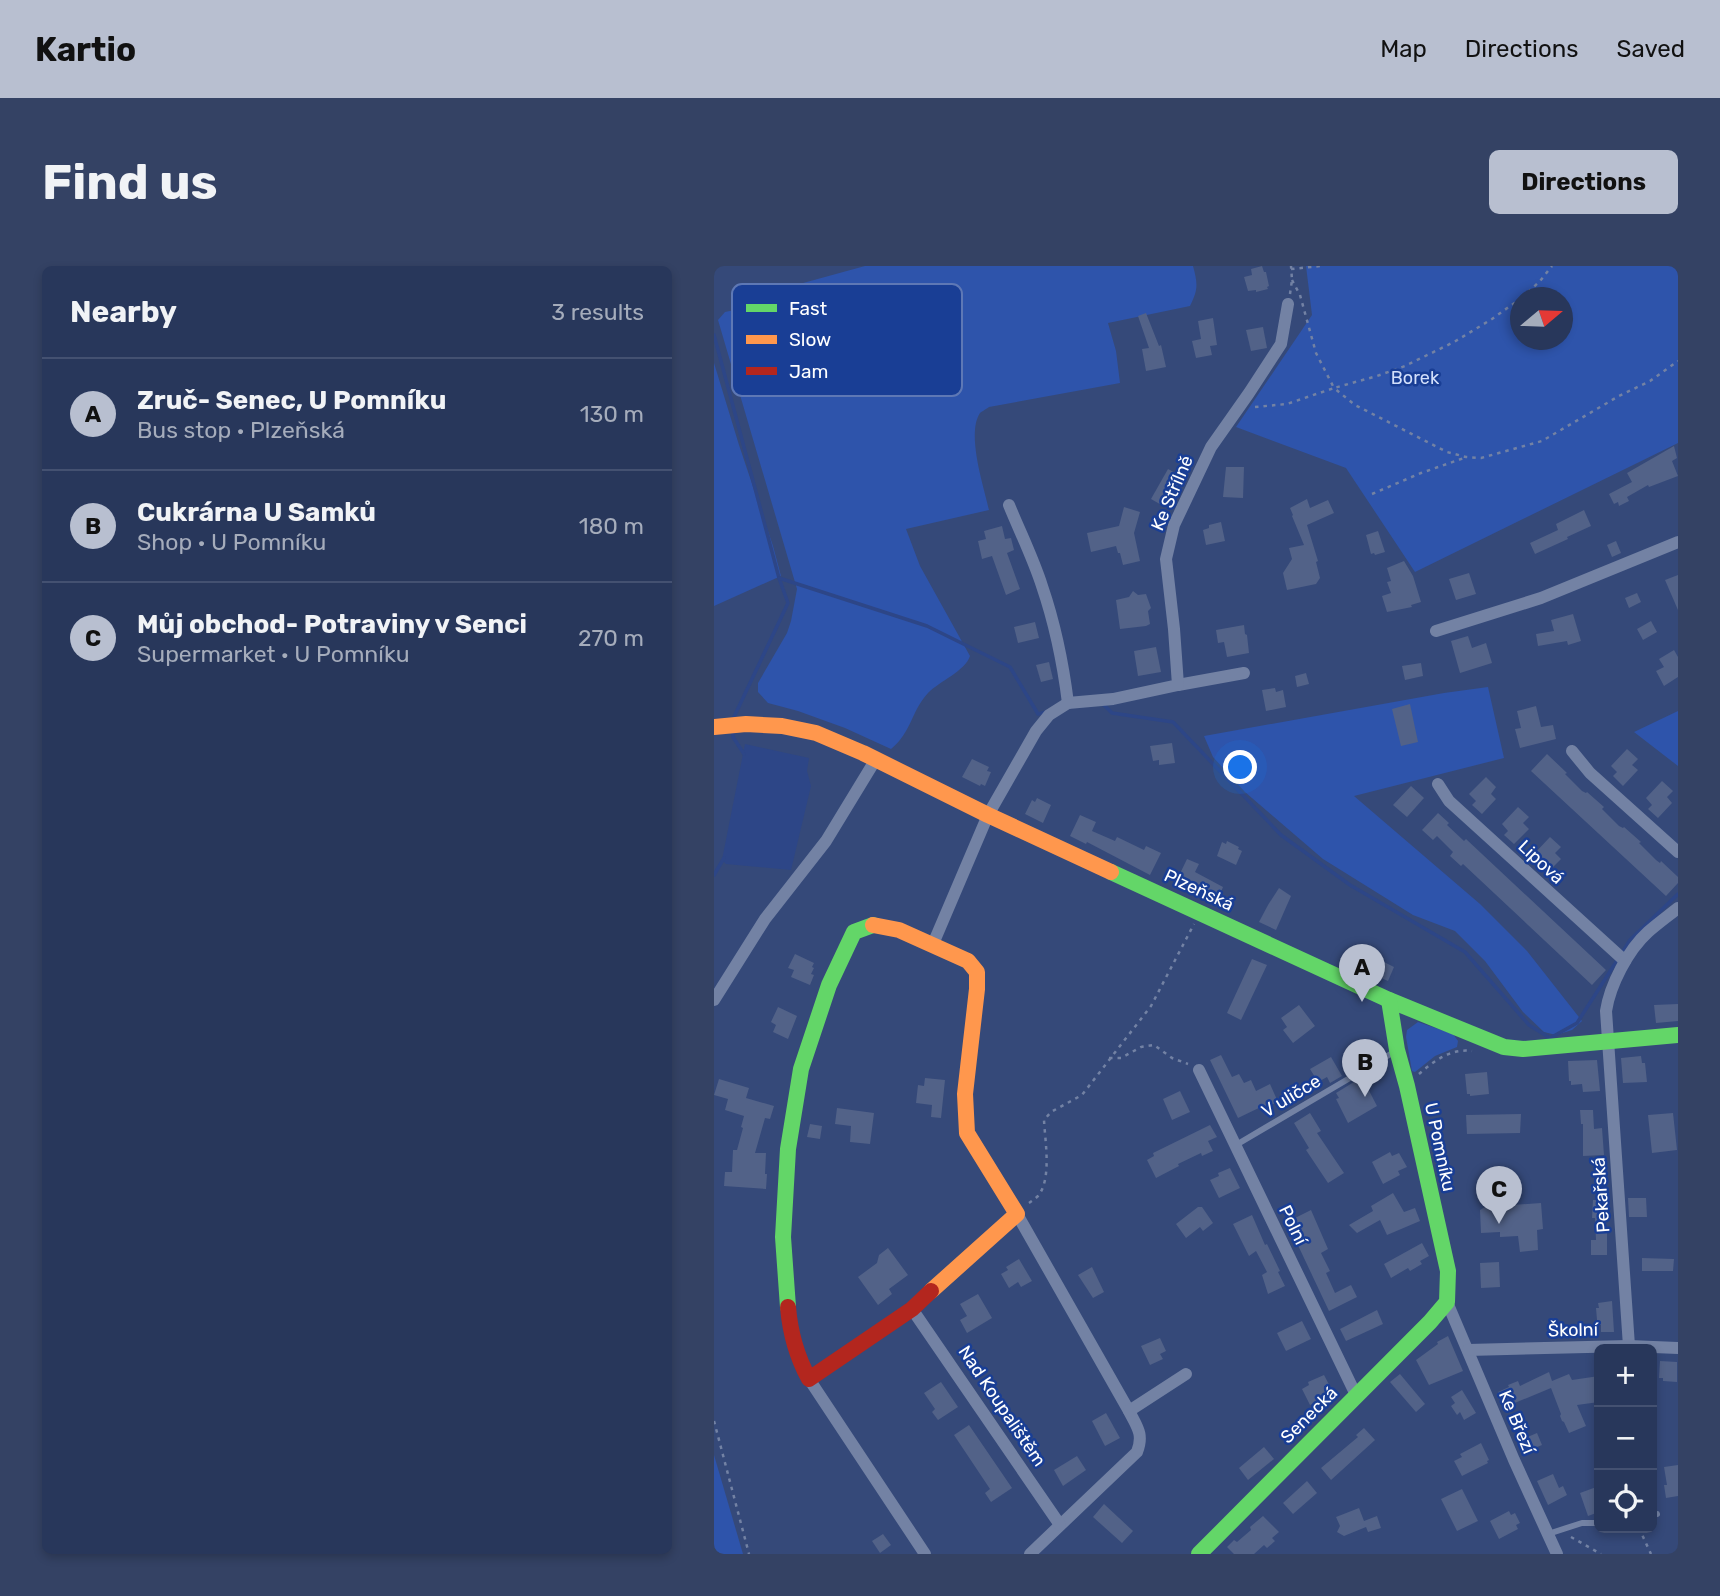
<!DOCTYPE html>
<html lang="en">
<head>
<meta charset="utf-8">
<style>
  body { margin:0; font-family:Rubik,sans-serif; background:#344264; color:#f1f3f6 }
  .controls { position:absolute; right:21px; bottom:21px; display:grid; overflow:hidden; border-radius:10px; box-shadow:0 4px 10px #0003 }
  .controls button { width:63px; height:63px; display:grid; place-items:center; padding:0; border:0; border-bottom:2px solid #445171; background:#28375b; color:#f1f3f6; font:35px sans-serif }
  .compass { position:absolute; left:796px; top:21px; width:63px; height:63px; border-radius:50%; background:#28375b; box-shadow:0 4px 10px #0003; rotate:71deg }
  .you { position:absolute; left:527px; top:502px; width:24px; height:24px; margin:-18px; border:5px solid #fff; border-radius:50%; background:#1a73e8; box-shadow:0 0 0 10px #1a73e833 }
  .badge { display:grid; place-items:center; width:46px; height:46px; border-radius:50%; background:#b8bfd0; color:#111; font-size:23px; font-weight:700 }
  .pin { position:absolute; translate:-50% -58px; filter:drop-shadow(0 2px 4px #0008) }
  .pin::after { content:''; position:absolute; top:37px; width:24px; height:21px; background:inherit; clip-path:polygon(0 0,100% 0,50% 100%) }
  .list { margin:0; padding:0; list-style:none }
  h2 { display:flex; justify-content:space-between; align-items:center; height:91px; margin:0; padding:0 28px; font-size:30px }
  h2 small { font-size:23px; font-weight:400; color:#a5acbb }
  .list li { display:grid; grid-template-columns:46px 1fr auto; gap:21px; align-items:center; box-sizing:border-box; height:112px; padding:0 28px; border-top:2px solid #445171 }
  .list b { display:block; font-size:26px; white-space:nowrap }
  .list p { margin:0; font-size:23px; white-space:nowrap; color:#a5acbb }
  .list em { font-size:23px; font-style:normal; color:#a5acbb }
  .icon { flex:none; width:38px; height:38px; fill:none; stroke:currentColor; stroke-width:2; stroke-linecap:round; stroke-linejoin:round }
  .map { position:relative; flex:none; width:964px; height:1288px; overflow:hidden; border-radius:10px }
  header { display:flex; align-items:center; gap:42px; box-sizing:border-box; height:98px; padding:0 35px; background:#b8bfd0; color:#111 }
  header strong { font-size:33px }
  nav { display:flex; gap:38px; margin-inline-start:auto; font-size:24px }
  .intro { display:flex; align-items:center; justify-content:space-between; box-sizing:border-box; height:168px; padding:0 42px }
  h1 { margin:0; font-size:49px }
  .button { padding:18px 32px; border-radius:10px; background:#b8bfd0; color:#111; font-size:24px; font-weight:700 }
  main { display:flex; gap:42px; padding:0 42px }
  aside { flex:1; background:#28375b; border-radius:10px; box-shadow:0 4px 10px #0003 }
  .map>svg:first-child { display:block }
</style>
</head>
<body>
<header>
<strong>Kartio</strong>
<nav><a>Map</a><a>Directions</a><a>Saved</a></nav>
</header>
<div class="intro"><h1>Find us</h1><a class="button">Directions</a></div>
<main>
<aside>
<h2>Nearby<small>3 results</small></h2>
<ul class="list">
<li><span class="badge">A</span><div><b>Zruč- Senec, U Pomníku</b><p>Bus stop · Plzeňská</p></div><em>130 m</em></li>
<li><span class="badge">B</span><div><b>Cukrárna U Samků</b><p>Shop · U Pomníku</p></div><em>180 m</em></li>
<li><span class="badge">C</span><div><b>Můj obchod- Potraviny v Senci</b><p>Supermarket · U Pomníku</p></div><em>270 m</em></li>
</ul>
</aside>
<div class="map">
<svg width="964" height="1288" viewBox="0 0 964 1288">
  <rect width="100%" height="100%" fill="#354979"/>
  <g fill="#2e54ab" fill-rule="evenodd">
    <path d="M151 0H479C484 18 484 24 476 40L394 57 402 85 406 117 275 141C274 142 267 146 266 147 252 168 270 221 275 244L192 263 206 300 256 390C251 405 226 415 214 427 197 445 198 466 177 483L131 462 84 445 54 437 44 426V417L73 367 77 355 83 323 4 54 11 46 30 42 60 25Z"/>
    <path d="M592 0H964V177L701 306 632 202 522 161 598 49ZM806 32H848V74H806Z"/>
    <path d="M0 97 25 179 59 280 67 310 0 340Z"/>
    <path d="M774 421 790 492 640 530 766 638 813 685 868 755 858 764 842 769 830 766 809 746 771 695 741 665 699 649 609 593 531 526 499 491 490 470 730 427Z"/>
    <path d="M964 445V500L920 466Z"/>
    <path d="M704 756 739 768 744 775 743 781 721 790 701 806 698 805 692 771 693 764Z"/>
    <path d="M0 1189 29 1288H0Z"/>
  </g>
  <path fill="#2d4687" d="M31 478 95 492 93 505 97 520 77 604 12 598 8 594Z"/>
  <g fill="none" stroke-linecap="round" stroke-linejoin="round">
    <g stroke="#2d4687" stroke-width="3.5">
      <path d="M0 69 65 312 74 337 19 453"/>
      <path d="M65 312 213 360 296 401 324 448 333 446"/>
      <path d="M389 438 398 447 459 456 567 569 636 619 751 686 815 759 836 772 863 757 904 693"/>
      <path d="M19 464V471L30 488"/>
      <path d="M0 609 10 592"/>
      <path d="M908 687 916 674 964 628"/>
    </g>
  </g>
  <g fill="#526288">
    <path d="M548 0 550 6H552L555 20 553 21 554 23 542 26V24L534 25 530 11 538 9 537 3Z"/>
    <path d="M432 47 445 80 447 79 452 101 432 105 428 83 435 82 424 50Z"/>
    <path d="M499 52 503 79 496 80 498 89 482 92 478 75 487 73 484 55Z"/>
    <path d="M549 61 553 82 537 85 532 64Z"/>
    <path d="M960 180 963 192 958 195 964 210 935 221 934 219 913 231 915 235 905 240 904 236 900 238 895 228 918 216 913 207Z"/>
    <path d="M512 201H530L529 232 509 231Z"/>
    <path d="M454 203 469 211 451 241 437 233Z"/>
    <path d="M593 233 596 242 614 234 620 247 593 259 604 295 602 296 606 312 602 318 573 324 569 307 578 293 575 282 590 279 578 250 579 249 576 242Z"/>
    <path d="M410 241 426 246 420 267 426 295 409 299 406 287H404L402 280 377 286 373 267 405 260Z"/>
    <path d="M870 244 877 260 853 271 854 273 821 288 816 277 844 264 842 258Z"/>
    <path d="M507 256 511 275 492 279 489 264 495 262V259Z"/>
    <path d="M288 260 291 273 297 272 300 284 293 287 306 323 292 329 278 290 268 293 264 275 272 273 270 265Z"/>
    <path d="M664 265 671 286 661 289 660 287 657 288 652 269Z"/>
    <path d="M902 275 907 287 898 291 893 279Z"/>
    <path d="M690 295 699 310 707 336 697 339 698 341 673 346 668 330 677 327 673 316 677 315 673 302Z"/>
    <path d="M755 307 762 328 742 334 735 313Z"/>
    <path d="M964 309V344L951 314Z"/>
    <path d="M419 325 424 329 432 328 437 342 434 345 436 358 432 360 406 363 402 334 415 331Z"/>
    <path d="M923 327 927 336 915 342 911 332Z"/>
    <path d="M859 348 867 375 854 379 853 375 824 380 822 368 840 365 837 354Z"/>
    <path d="M937 355 943 366 929 374 923 363Z"/>
    <path d="M321 356 325 372 304 377 300 361Z"/>
    <path d="M530 359 531 368 533 369 535 387 513 391 510 376 504 377 502 364Z"/>
    <path d="M754 370 758 382 772 377 778 397 746 407 737 375Z"/>
    <path d="M442 381 447 406 424 410 420 385Z"/>
    <path d="M960 384 964 391V411L950 420 942 405 950 401 945 393Z"/>
    <path d="M335 396 339 413 327 416 322 399Z"/>
    <path d="M707 397 709 410 691 414 688 400Z"/>
    <path d="M592 407 595 418 583 421 581 410Z"/>
    <path d="M561 422 562 426 569 424 572 441 552 445 548 424Z"/>
    <path d="M696 438 704 476 687 480 678 443Z"/>
    <path d="M822 440 827 461 839 459 842 473 806 482 801 463 807 462 803 445Z"/>
    <path d="M458 477 461 497 445 499V494L439 495 436 480Z"/>
    <path d="M913 483 924 493 918 499 924 504 909 520 899 510 903 506 897 500Z"/>
    <path d="M833 488 853 507 851 508 868 525 872 527 873 526 890 541 888 543 905 560 909 562 910 561 927 576 925 577 942 594 946 597 947 595 964 611V617L952 630 817 505Z"/>
    <path d="M258 493 275 501 273 505 277 506 271 520 267 518 266 520 248 511Z"/>
    <path d="M772 511 782 521 777 528 782 533 768 548 758 539 762 535 755 528Z"/>
    <path d="M948 515 959 525 953 531 958 537 944 552 934 543 938 539 932 532Z"/>
    <path d="M697 520 710 532 693 551 679 539Z"/>
    <path d="M323 532 337 539 329 557 311 548 318 534 321 536Z"/>
    <path d="M804 541 815 551 809 557 815 563 800 578 790 569 794 565 788 558Z"/>
    <path d="M724 547 735 557 733 559 750 575 752 573 892 704 878 719 749 598 747 600 736 590 739 586 723 570 719 574 708 564Z"/>
    <path d="M366 549 382 556 378 565 401 575 403 571 430 584 432 580 447 587 436 609 373 576 372 578 356 570Z"/>
    <path d="M836 571 847 581 841 587 847 593 832 608 822 599 826 595 820 588Z"/>
    <path d="M513 575 525 581 524 583 528 585 522 599 503 590 508 576 512 578Z"/>
    <path d="M473 593 485 598 481 606 509 621 502 638 461 618Z"/>
    <path d="M565 622 577 630 562 664 545 656 554 639Z"/>
    <path d="M81 688 100 697 98 701 100 702 97 708 100 709 96 719 77 711 80 704 74 702Z"/>
    <path d="M538 693 553 699 527 754 513 747Z"/>
    <path d="M664 693 680 701 674 715 658 708Z"/>
    <path d="M964 738V755L942 757 940 739Z"/>
    <path d="M585 739 601 760 579 777 569 764 573 761 567 752Z"/>
    <path d="M64 741 83 750 74 773 59 766 62 759 57 756Z"/>
    <path d="M507 789 518 811 525 808 530 817 537 814 542 825 556 818 564 836 552 841 551 839 524 852 496 794Z"/>
    <path d="M927 790 928 797H931L933 816 909 817 907 792Z"/>
    <path d="M617 791 628 810 616 817 613 811 604 816 596 803Z"/>
    <path d="M883 794 886 825 869 826 868 818 857 819V815H855L854 795Z"/>
    <path d="M773 806 775 828 756 830V828H753L751 808Z"/>
    <path d="M648 811 663 840 634 857 622 833 625 832 622 827Z"/>
    <path d="M211 812 231 814 227 852 217 851 218 839 202 837 204 819 210 820Z"/>
    <path d="M5 813 35 822 32 832 60 840 56 853 51 852 41 887H52L51 908H53L52 923 10 920 11 906H18L19 884H23L29 862 27 861 30 850 11 844 14 833 0 829Z"/>
    <path d="M466 825 476 846 458 854 449 833Z"/>
    <path d="M123 842 160 847 156 878 136 876 137 860 121 858Z"/>
    <path d="M866 844H879L880 863 888 862 890 889 869 890V858H867Z"/>
    <path d="M596 847 607 865 603 867 630 907 614 917 592 884 595 882 580 857Z"/>
    <path d="M959 847 963 884 938 887 934 849Z"/>
    <path d="M807 848 806 867 753 868 752 849Z"/>
    <path d="M96 858 108 860 106 873 93 871Z"/>
    <path d="M496 859 503 871 494 875 499 885 488 890 487 887 464 898 465 900 442 912 433 894 440 890 439 887Z"/>
    <path d="M676 886 678 890 685 887 693 901 684 905 686 909 669 918 658 896Z"/>
    <path d="M516 902 526 922 505 932 496 914 505 910 504 907Z"/>
    <path d="M679 927 690 946 701 942 706 955 673 969 666 954 643 967 635 959 659 945 657 940Z"/>
    <path d="M914 932H932L933 951H915Z"/>
    <path d="M879 934H893L891 967H893V989H877V974H882L881 952H878Z"/>
    <path d="M827 937 829 963 823 964 824 984 806 986 804 970 786 971V966L767 967 766 944 771 941Z"/>
    <path d="M484 941H488L499 957 489 965 486 961 472 972 462 958Z"/>
    <path d="M597 944 614 983 607 987 616 1005 612 1007 621 1027 637 1019 643 1031 615 1045 573 956Z"/>
    <path d="M538 949 551 979 553 978 566 1005 564 1006 571 1020 554 1028 548 1009 553 1006 542 985 535 990 519 958Z"/>
    <path d="M708 977 715 990 706 995 708 998 696 1005 694 1002 677 1012 670 998Z"/>
    <path d="M174 982 194 1009 175 1023 178 1028 164 1039 144 1011 163 997 165 989Z"/>
    <path d="M928 992 960 993 959 1005H928Z"/>
    <path d="M305 993 318 1015 307 1021 304 1016 295 1022 287 1008 294 1004 292 1001Z"/>
    <path d="M785 996 786 1021 767 1022 766 997Z"/>
    <path d="M378 1001 390 1026 379 1032 364 1009Z"/>
    <path d="M264 1028 278 1052 253 1067 246 1054 253 1050 246 1038Z"/>
    <path d="M898 1035 900 1066H887V1059H884L883 1054 882 1042H885L884 1037Z"/>
    <path d="M663 1044 669 1058 632 1075 626 1063Z"/>
    <path d="M588 1055 597 1073 572 1085 563 1067Z"/>
    <path d="M734 1070 749 1105 715 1119 702 1094 724 1078 723 1076Z"/>
    <path d="M446 1072 452 1085 446 1088 449 1093 436 1099 427 1080Z"/>
    <path d="M946 1095 963 1096V1116L949 1115V1112H945Z"/>
    <path d="M835 1106 838 1115 855 1108 858 1114 885 1110V1136L863 1139 872 1160 855 1167 850 1156 848 1155 846 1150 847 1148 837 1122 791 1141 784 1126 795 1121 794 1119 804 1115 806 1120Z"/>
    <path d="M686 1108 711 1138 702 1146 676 1116Z"/>
    <path d="M610 1109 620 1128 596 1139 588 1123 595 1119 594 1116Z"/>
    <path d="M227 1116 244 1141 224 1154 218 1146 221 1143 210 1127Z"/>
    <path d="M748 1124 762 1147 750 1154 746 1146 743 1149 737 1140 741 1137 737 1131Z"/>
    <path d="M392 1147 406 1172 391 1180 378 1155Z"/>
    <path d="M255 1159 298 1222 277 1236 271 1227 276 1223 240 1169Z"/>
    <path d="M650 1162 661 1174 617 1214 607 1202 644 1171 642 1169Z"/>
    <path d="M823 1167 828 1179 809 1187 804 1175Z"/>
    <path d="M767 1177 775 1194 773 1195 774 1197 748 1210 740 1195 748 1191 746 1188Z"/>
    <path d="M550 1181 560 1193 534 1214 525 1202Z"/>
    <path d="M363 1190 372 1204 349 1220 340 1204Z"/>
    <path d="M964 1199V1230L952 1232 950 1219H953L950 1201Z"/>
    <path d="M839 1208 845 1222 849 1220 853 1229 834 1239 823 1215Z"/>
    <path d="M593 1215 603 1227 579 1248 569 1237Z"/>
    <path d="M885 1220V1246L874 1250 866 1227Z"/>
    <path d="M748 1223 764 1255 743 1265 727 1233Z"/>
    <path d="M390 1238 419 1265 408 1277 379 1251Z"/>
    <path d="M645 1242 650 1255 663 1250 667 1262 654 1266 652 1261 630 1270 623 1266 626 1260 622 1251Z"/>
    <path d="M795 1245 797 1249 801 1247 806 1257 802 1259 804 1263 785 1273 776 1255Z"/>
    <path d="M549 1250 565 1266 558 1272 561 1275 553 1282 550 1279 540 1288H520L513 1281 520 1274 523 1276 537 1264 536 1261Z"/>
    <path d="M169 1268 177 1279 166 1287 158 1275Z"/>
  </g>
  <g fill="none" stroke-linecap="round" stroke-linejoin="round">
    <g stroke="#7382a4" stroke-width="2.5" stroke-dasharray="3.5 5" stroke-linecap="butt">
      <path d="M577 3 607 0"/>
      <path d="M578 14 586 29 602 87 620 122 663 110 691 100 740 76 778 53 806 33"/>
      <path d="M576 28 578 14 577 0"/>
      <path d="M808 32 826 15 838 0"/>
      <path d="M541 141 573 138 620 122 641 139 733 186 752 191 767 192 828 175 905 130 936 115 964 95"/>
      <path d="M658 228 707 207 750 192"/>
      <path d="M395 792H407L427 781 440 779 458 792 474 798"/>
      <path d="M705 808C720 795 737 782 758 785"/>
      <path d="M315 937C318 935 321 933 324 930 338 913 331 875 330 854L337 846 368 829 437 740 480 658"/>
      <path d="M0 1155 35 1288"/>
      <path d="M925 1262 937 1288"/>
      <path d="M857 1271 887 1288"/>
    </g>
    <g stroke="#7382a4" stroke-width="6">
      <path d="M522 879 680 786"/>
      <path d="M938 1249 943 1248"/>
      <path d="M834 1268 868 1257H885"/>
    </g>
    <g stroke="#7382a4" stroke-width="12">
      <path d="M295 239C306 266 319 292 328 320 341 358 349 397 354 437"/>
      <path d="M722 365 827 332 964 276"/>
      <path d="M464 419 530 407"/>
      <path d="M858 485 876 507 964 586"/>
      <path d="M724 518 735 535 911 695"/>
      <path d="M219 678 274 549 322 465 335 449 354 437 399 433 464 419 460 363 452 293 460 259 497 181 535 127 567 78 574 38"/>
      <path d="M0 734 51 653 112 575 162 493"/>
      <path d="M485 804 642 1129"/>
      <path d="M303 948 415 1145C423 1161 430 1168 423 1186L316 1288"/>
      <path d="M733 1036 800 1194 843 1288"/>
      <path d="M198 1043 346 1259"/>
      <path d="M915 1080 892 745C896 719 914 684 934 666 943 658 954 650 964 642"/>
      <path d="M754 1084 915 1080 964 1082"/>
      <path d="M95 1113 211 1288"/>
      <path d="M415 1145 472 1108"/>
    </g>
    <g stroke="#63d668" stroke-width="16">
      <path d="M397 606 675 734 790 781 809 783 964 769"/>
      <path d="M74 1041 69 971 74 883 87 803 115 719 140 666 159 659"/>
      <path d="M485 1288 716 1056 733 1036 734 1005 693 820 683 784 675 734"/>
    </g>
    <g stroke="#ff974d" stroke-width="16">
      <path d="M0 461 32 458 68 460 102 467 149 487 274 549 397 606"/>
      <path d="M159 659 185 664 254 695 263 706V723L251 828 253 867 303 948 217 1025"/>
    </g>
    <path stroke="#b3261e" stroke-width="16" d="M74 1041C76 1065 83 1091 95 1113L198 1043 217 1025"/>
  </g>
  <g text-anchor="middle" stroke-width="5" stroke-linejoin="round" paint-order="stroke">
    <g font-size="18" fill="#d2dffb" stroke="#193e95">
      <text x="701" y="118">Borek</text>
    </g>
    <g font-size="18" fill="#fff" stroke="#193e95">
      <text transform="translate(458 227) rotate(-67)" y="6">Ke Střílně</text>
      <text transform="translate(827 596) rotate(43)" y="6">Lipová</text>
      <text transform="translate(485 624) rotate(25)" y="6">Plzeňská</text>
      <text transform="translate(577 830) rotate(-31)" y="6">V uličce</text>
      <text transform="translate(726 881) rotate(78)" y="6">U Pomníku</text>
      <text transform="translate(887 929) rotate(-94)" y="6">Pekařská</text>
      <text transform="translate(579 959) rotate(64)" y="6">Polní</text>
      <text transform="translate(859 1064) rotate(-1)" y="6">Školní</text>
      <text transform="translate(288 1140) rotate(56)" y="6">Nad Koupalištěm</text>
      <text transform="translate(595 1149) rotate(-45)" y="6">Senecká</text>
      <text transform="translate(803 1156) rotate(67)" y="6">Ke Březí</text>
    </g>
  </g>
  <rect x="18" y="18" width="230" height="112" rx="10" fill="#193e95" stroke="#5e78b5" stroke-width="2"/>
  <rect x="32" y="38" width="31" height="8" fill="#63d668"/>
  <rect x="32" y="69" width="31" height="9" fill="#ff974d"/>
  <rect x="32" y="101" width="31" height="8" fill="#b3261e"/>
  <g font-size="19" fill="#fff">
    <text x="75" y="49">Fast</text>
    <text x="75" y="80">Slow</text>
    <text x="75" y="112">Jam</text>
  </g>
</svg>
<div class="controls">
<button>+</button>
<button>−</button>
<button><svg class="icon" aria-label="locate" viewBox="0 0 24 24"><circle cx="12" cy="12" r="6"/><path d="M12 2v4M12 18v4M2 12h4M18 12h4"/></svg></button>
</div>
<svg class="compass" viewBox="-18 -18 36 36"><path d="M0-13l5 13h-10z" fill="#e53935"/><path d="M0 13l5-13h-10z" fill="#a5acbb"/></svg>
<div class="you"></div>
<div class="pin badge" style="left:648px;top:736px">A</div>
<div class="pin badge" style="left:651px;top:831px">B</div>
<div class="pin badge" style="left:785px;top:958px">C</div>
</div>
</main>
</body>
</html>
